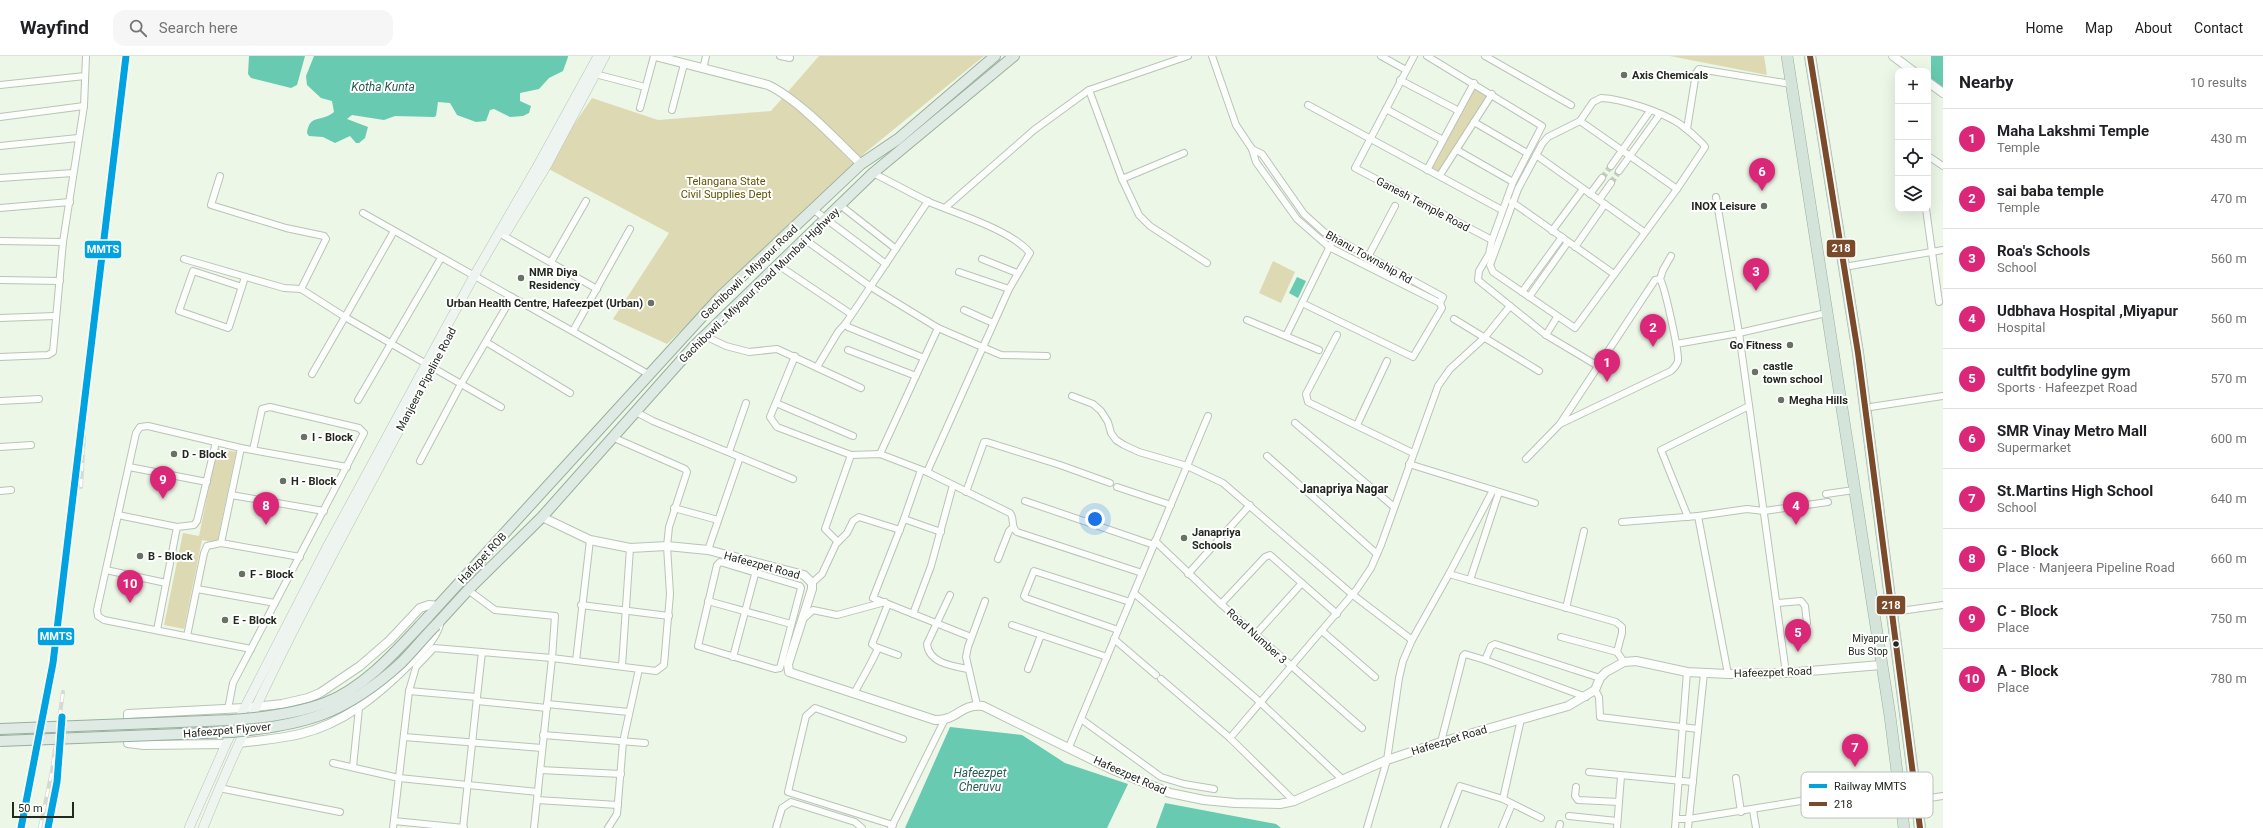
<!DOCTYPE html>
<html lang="en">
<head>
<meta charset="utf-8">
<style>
  body { margin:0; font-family:Roboto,sans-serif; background:#f6f6f6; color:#202124 }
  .controls { position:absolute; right:12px; top:12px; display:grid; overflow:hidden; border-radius:8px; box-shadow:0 4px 16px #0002 }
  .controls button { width:36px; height:36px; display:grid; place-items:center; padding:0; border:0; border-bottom:1px solid #e0e0e0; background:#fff; color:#202124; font:20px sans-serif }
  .scale { position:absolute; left:12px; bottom:10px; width:62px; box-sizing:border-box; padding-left:4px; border:2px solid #22291f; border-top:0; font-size:11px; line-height:14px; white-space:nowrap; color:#22291f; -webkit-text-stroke:3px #fff; paint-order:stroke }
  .you { position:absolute; left:1095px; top:463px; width:14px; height:14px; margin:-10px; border:3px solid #fff; border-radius:50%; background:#1a73e8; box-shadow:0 0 0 6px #1a73e833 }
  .badge { display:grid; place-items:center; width:26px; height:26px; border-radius:50%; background:#db2777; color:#fff; font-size:13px; font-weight:700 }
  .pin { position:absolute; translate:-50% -33px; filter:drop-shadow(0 1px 2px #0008) }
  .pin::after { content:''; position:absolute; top:21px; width:14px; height:12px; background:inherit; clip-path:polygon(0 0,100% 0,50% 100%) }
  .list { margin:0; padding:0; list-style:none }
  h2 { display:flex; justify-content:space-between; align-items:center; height:52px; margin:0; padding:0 16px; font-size:17px }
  h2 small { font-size:13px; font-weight:400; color:#757577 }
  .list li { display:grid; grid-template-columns:26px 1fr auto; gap:12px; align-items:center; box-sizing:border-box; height:60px; padding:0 16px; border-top:1px solid #e0e0e0 }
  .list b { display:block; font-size:15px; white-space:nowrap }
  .list p { margin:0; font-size:13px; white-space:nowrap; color:#757577 }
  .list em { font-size:13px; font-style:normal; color:#757577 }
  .icon { flex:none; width:22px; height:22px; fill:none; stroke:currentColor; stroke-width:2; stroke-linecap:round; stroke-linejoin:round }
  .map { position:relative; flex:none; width:1943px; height:772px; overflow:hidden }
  header { display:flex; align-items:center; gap:24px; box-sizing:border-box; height:56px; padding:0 20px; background:#fff; border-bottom:1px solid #e0e0e0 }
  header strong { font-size:19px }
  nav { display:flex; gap:22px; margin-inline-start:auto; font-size:14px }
  .search { width:280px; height:36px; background:#f6f6f6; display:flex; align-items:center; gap:10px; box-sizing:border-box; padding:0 14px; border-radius:12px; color:#757577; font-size:15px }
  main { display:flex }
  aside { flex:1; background:#fff }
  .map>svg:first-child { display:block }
</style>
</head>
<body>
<header>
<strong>Wayfind</strong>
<div class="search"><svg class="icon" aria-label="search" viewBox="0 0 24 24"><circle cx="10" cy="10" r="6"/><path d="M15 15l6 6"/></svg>Search here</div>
<nav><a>Home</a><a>Map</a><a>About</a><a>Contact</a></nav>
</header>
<main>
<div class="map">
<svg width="1943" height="772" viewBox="0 0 1943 772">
  <rect width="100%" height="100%" fill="#ecf7e7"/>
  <g fill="#dddab3">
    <path d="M819 0H984L866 96 667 288 613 263 669 177 545 111 592 42 658 64 771 55Z"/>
    <path d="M1670 0H1764L1767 19Z"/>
    <path d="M1474 27 1492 38 1440 119 1427 114Z"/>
    <path d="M1273 205 1295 216 1281 247 1259 237Z"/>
    <path d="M217 392 236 396 217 487 202 484 184 573 164 569 183 477 199 480Z"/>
  </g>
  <g fill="#68cab0">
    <path d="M249 0H305L297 29 291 32 251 22 248 18Z"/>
    <path d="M314 0H568V1L563 15 549 22 539 33 520 37V45L531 50 529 57 523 60 510 61 494 53 490 54 486 65 476 66 457 59 450 47 438 46 436 60 434 61 395 60 384 64 352 59 347 63 368 71 365 82 359 87H356L350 80 335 87 323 81 309 80 307 77C310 57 321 67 334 56L332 45 321 42 307 29 306 20Z"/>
    <path d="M1931 0H1943V33L1931 28Z"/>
    <path d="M1297 221 1306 225 1298 242 1289 237Z"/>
    <path d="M950 671 1022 679 1065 707 1128 728 1107 772H905Z"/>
    <path d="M1165 747 1276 768 1281 772H1156Z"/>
  </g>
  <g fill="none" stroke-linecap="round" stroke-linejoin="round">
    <g stroke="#c4cebf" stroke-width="6" stroke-dasharray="6 3" stroke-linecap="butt">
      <path d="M1602 122 1611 110"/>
      <path d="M1611 127 1619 115"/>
    </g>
    <g stroke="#bac3b7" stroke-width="8">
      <g id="minor">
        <path d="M780 0 790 2"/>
        <path d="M1212 0 1236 69 1252 93 1256 106 1297 163 1329 191 1440 247"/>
        <path d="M1381 0 1406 14"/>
        <path d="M1414 0 1355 112 1492 184"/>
        <path d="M1427 0 1542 70 1513 126 1492 184 1489 198 1479 215 1478 224 1546 279 1598 310"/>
        <path d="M1485 0 1571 49"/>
        <path d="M703 13 706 0"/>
        <path d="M595 18 645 31"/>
        <path d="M1400 24 1459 55"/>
        <path d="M0 29 85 20"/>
        <path d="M1089 34 1122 123 1139 159 1150 170 1207 207"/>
        <path d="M1601 42C1623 43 1662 56 1680 68 1688 74 1696 81 1703 88L1705 91 1677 133 1575 272 1493 216 1490 209 1518 133 1542 88 1548 81 1580 65 1593 46Z"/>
        <path d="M1308 49 1502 154"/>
        <path d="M640 52 654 0"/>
        <path d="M1386 53 1443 84"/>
        <path d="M672 54 684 8"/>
        <path d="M0 61 84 50"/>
        <path d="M1580 65 1677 133"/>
        <path d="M1474 66 1527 97"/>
        <path d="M1687 73 1696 17 1699 13 1791 28"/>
        <path d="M0 90 78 82"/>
        <path d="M1252 93 1262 98 1304 158 1324 176 1443 241 1440 247 1442 252 1413 301 1302 247"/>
        <path d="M1457 94 1513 126"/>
        <path d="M1536 99 1644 176"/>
        <path d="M1931 102 1943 110"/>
        <path d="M1611 110 1650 55"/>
        <path d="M1427 114 1474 27"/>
        <path d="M1619 115 1660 58"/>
        <path d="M873 117C891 126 909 136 927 145 956 158 1010 173 1030 197L1009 233 927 416"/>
        <path d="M1440 119 1492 38"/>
        <path d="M220 120 211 149 286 172 324 180 326 183 301 233"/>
        <path d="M0 122 73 117"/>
        <path d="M1122 123 1184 97"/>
        <path d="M1590 138 1602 122"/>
        <path d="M1716 141 1739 277 1786 617"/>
        <path d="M1599 144 1611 127"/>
        <path d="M1512 146 1614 218"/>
        <path d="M840 149 896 193"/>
        <path d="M946 151 1034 74 1089 34 1188 0"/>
        <path d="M0 152 70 146"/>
        <path d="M1926 153 1939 246"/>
        <path d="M814 154 886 208"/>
        <path d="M363 157 650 319"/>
        <path d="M394 175 345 261 501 351"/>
        <path d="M1552 175 1583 133"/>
        <path d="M504 180 597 233"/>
        <path d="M804 183 871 231 938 272 1001 299 1047 300"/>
        <path d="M0 185 63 186"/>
        <path d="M1575 191 1605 148"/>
        <path d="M1368 201 1395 150"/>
        <path d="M184 203 284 232 301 233 345 261 312 318"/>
        <path d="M982 203 1017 217"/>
        <path d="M551 206 586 145"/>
        <path d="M778 209 851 258"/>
        <path d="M1844 211 1943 194"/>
        <path d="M959 216 1009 233"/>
        <path d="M0 224 60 225"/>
        <path d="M242 231 193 215 179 255 228 272 229 271 245 221"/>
        <path d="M1522 236 1562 181"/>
        <path d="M1529 241 1568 186"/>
        <path d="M964 254 993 267"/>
        <path d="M0 262 55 260"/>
        <path d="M1454 263 1539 315"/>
        <path d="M1247 264 1319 294"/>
        <path d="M573 275 630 173"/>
        <path d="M1337 279 1306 338 1308 346 1413 397"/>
        <path d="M1546 279 1557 261"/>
        <path d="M705 280 726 290 749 296 777 293 861 332"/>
        <path d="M1286 280 1331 188"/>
        <path d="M486 286 570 337"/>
        <path d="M1676 288 1739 277 1826 257"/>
        <path d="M848 294 916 320"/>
        <path d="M795 300 770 361 777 371 851 399 880 398 927 416 1010 457C1015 462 1010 471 1017 476L1142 517"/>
        <path d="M0 301 48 299 53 296 63 186 84 50 86 0"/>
        <path d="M924 302 848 271 846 267 928 145"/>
        <path d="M817 311 838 276 846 267"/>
        <path d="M1072 340 1093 348 1101 355 1108 366 1111 377 1116 384 1124 389 1139 396 1187 410 1223 427 1353 539 1412 584"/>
        <path d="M358 344 441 202"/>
        <path d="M0 345 39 343"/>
        <path d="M776 347 853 380"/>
        <path d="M1864 352 1943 340"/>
        <path d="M636 356 653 365 793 423"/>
        <path d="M1295 367 1394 451"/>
        <path d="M1560 368 1671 315C1674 312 1677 309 1678 305 1679 296 1665 231 1660 223L1663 214 1671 200"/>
        <path d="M1357 369 1387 305"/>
        <path d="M0 391 31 389"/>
        <path d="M729 396 746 347"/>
        <path d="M880 398 938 272"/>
        <path d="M1267 400 1377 498"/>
        <path d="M1526 403 1560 368 1655 224 1660 223"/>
        <path d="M420 405 461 328 512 241"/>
        <path d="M1409 408 1535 447"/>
        <path d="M129 411 207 426"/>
        <path d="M921 414 904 463 873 542 971 581"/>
        <path d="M1117 431 1171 449"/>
        <path d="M0 435 11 434"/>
        <path d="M966 436 984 386H987L1060 409 1110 427"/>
        <path d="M1826 438 1854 434"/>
        <path d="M231 439 324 455"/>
        <path d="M1025 445 1154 489"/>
        <path d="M674 452 718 464"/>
        <path d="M118 459 177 471"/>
        <path d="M1698 460 1728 618"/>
        <path d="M1688 461 1661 394 1749 350"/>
        <path d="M904 463 941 476"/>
        <path d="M1622 466 1698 460 1747 453 1764 455 1828 446"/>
        <path d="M1155 485 1221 548 1362 672"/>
        <path d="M838 486 825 473 851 399"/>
        <path d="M221 487 300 501"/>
        <path d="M708 494 740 401"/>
        <path d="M998 503 1009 475 1013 471"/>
        <path d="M720 506 800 530 801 532 780 612 775 613 698 590 717 509Z"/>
        <path d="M106 514 166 527"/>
        <path d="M1188 518 1250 449"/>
        <path d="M1449 518 1616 566 1622 571V577L1617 596 1624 606"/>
        <path d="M1470 524 1499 436"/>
        <path d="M812 527 822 518 836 488 847 477 853 465 859 461 900 474"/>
        <path d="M197 533 275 547"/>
        <path d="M468 534 495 554 555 560 552 602 534 772"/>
        <path d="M1134 537 1260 646 1342 723"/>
        <path d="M950 539 927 588C929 607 952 610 968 613"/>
        <path d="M708 545 791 568"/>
        <path d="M1777 547 1801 545 1805 550 1807 567"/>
        <path d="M888 548 872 588 876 591 898 599"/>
        <path d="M1221 548 1265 501 1270 499 1337 558"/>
        <path d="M581 549 669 560"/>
        <path d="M1566 552 1584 475"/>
        <path d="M1893 556 1943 549"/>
        <path d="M913 558 931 510 953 429"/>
        <path d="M802 564 813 554 837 559 885 546"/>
        <path d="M1012 569 1107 601"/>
        <path d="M157 574 177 471 194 469 197 465 216 386"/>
        <path d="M1118 574 1026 542 1024 540 1034 515 1130 546"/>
        <path d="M1322 575 1375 621"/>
        <path d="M1255 579 1302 527"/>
        <path d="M187 580 204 497 207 490 221 487 241 392"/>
        <path d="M1561 581 1617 596"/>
        <path d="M1114 583 1156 619"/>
        <path d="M251 593 104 564 98 560 97 554 136 377 140 371 148 370 241 392 347 411"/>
        <path d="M733 601 758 507"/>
        <path d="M1485 604 1586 641"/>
        <path d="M576 605 590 484"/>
        <path d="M622 610 630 492"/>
        <path d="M1028 613 1041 579"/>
        <path d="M1161 623 1230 682 1294 745"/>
        <path d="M1595 634 1599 641 1600 661 1698 673"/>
        <path d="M409 635 477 641 463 772"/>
        <path d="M854 638C862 622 871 609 878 592"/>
        <path d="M477 641 482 596 552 602 656 615 664 609 670 538 667 490 669 471 687 416 685 413 612 381"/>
        <path d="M477 645 547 652"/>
        <path d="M547 648 629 656"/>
        <path d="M977 649 966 601 968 591 985 545"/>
        <path d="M228 653 233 627 364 377 359 372 270 351 262 353 253 394"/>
        <path d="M1081 663 1161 721 1184 728 1214 733"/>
        <path d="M543 679 645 687"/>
        <path d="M404 681 542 692"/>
        <path d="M1230 682 1357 533 1371 512 1381 489 1438 330 1450 313 1485 281 1510 250"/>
        <path d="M1441 686 1463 600 1465 598 1485 604 1491 590 1495 588 1600 622"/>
        <path d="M1069 691 1208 360"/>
        <path d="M333 707 399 722 538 736"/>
        <path d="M353 711 359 652"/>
        <path d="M540 714 621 718"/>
        <path d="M1589 716 1693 726"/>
        <path d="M1736 722 1741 756"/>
        <path d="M1576 731 1575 740 1578 744 1619 746"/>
        <path d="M219 732 340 756"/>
        <path d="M1503 743 1521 663"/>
        <path d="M537 744 618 749"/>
        <path d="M1916 744 1943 740"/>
        <path d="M1753 754 1756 772"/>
        <path d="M1569 760 1617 765"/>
        <path d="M1676 763H1689L1900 729"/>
        <path d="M394 765 464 772"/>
        <path d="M893 769 788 736 806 660 815 652 903 683"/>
        <path d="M393 772 409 635 416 611 434 592 482 596"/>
        <path d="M608 772 617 758 623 686 639 613"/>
        <path d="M776 772 782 752 791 746 855 766 862 772"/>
        <path d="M891 772 944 665"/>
        <path d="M1367 772 1387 704 1399 622 1403 605 1412 584 1449 518 1493 434"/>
        <path d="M1444 772 1460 730 1503 743 1541 762"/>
        <path d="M1502 772 1512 748"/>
        <path d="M1559 772 1560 768"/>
        <path d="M1617 772 1621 720"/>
        <path d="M1675 772 1687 616"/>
        <path d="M1688 772 1704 617"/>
      </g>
    </g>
    <g stroke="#bac3b7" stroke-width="10">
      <g id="tertiary">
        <path d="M655 0 768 29C798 43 836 84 861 108"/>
        <path d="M1893 0 1913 15"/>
        <path d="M1928 26 1943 37"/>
        <path d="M542 461 590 484 630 492 667 490 708 494 804 519 812 527V533L788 608 789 616 935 664C957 665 961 647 983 650L1111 713 1170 737 1204 744 1235 747 1280 748 1294 745 1387 704 1441 686 1568 650 1595 634 1600 622 1606 616 1624 606 1636 605 1687 616 1728 618 1786 617 1881 609"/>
        <path d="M240 687C260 684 280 683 300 678 343 668 378 639 409 608 422 594 436 584 440 565"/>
        <path d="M226 688 144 689 128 687V658L244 652 282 648 308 642 320 637 360 610 390 584 420 552 429 549 438 550"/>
      </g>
    </g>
    <g stroke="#bac3b7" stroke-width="10">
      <g id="secondary">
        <path d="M507 175 547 109 605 0"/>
        <path d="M189 772 226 688 326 493 474 220 537 111 598 0"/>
        <path d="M203 772C266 614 351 466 430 316"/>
      </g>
    </g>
    <g stroke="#98af9e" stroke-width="12">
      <g id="primary">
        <path d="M428 561 720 241 861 108 898 83 995 0"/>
        <path d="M436 569 468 534 542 461 694 290 873 117 1014 0"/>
      </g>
    </g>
    <g stroke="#98af9e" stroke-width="12">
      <g id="trunk">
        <path d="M1787 0 1890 660 1904 772"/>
        <path d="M1810 0 1858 297 1920 772"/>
      </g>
    </g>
    <use href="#minor" stroke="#fcfefb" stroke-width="6"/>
    <use href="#tertiary" stroke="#fcfefb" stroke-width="8"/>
    <use href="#secondary" stroke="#eef4ef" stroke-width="9"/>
    <use href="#primary" stroke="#deeae3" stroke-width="10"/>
    <use href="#trunk" stroke="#d4e4da" stroke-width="11"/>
    <g stroke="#d5d8d3" stroke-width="4">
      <g id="rail">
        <path d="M81 431 86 341"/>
        <path d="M40 772 52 715 63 636"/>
      </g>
    </g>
    <use href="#rail" stroke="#fff" stroke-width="2.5" stroke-dasharray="8" stroke-linecap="butt"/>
    <g stroke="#98af9e" stroke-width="12" stroke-linecap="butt">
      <g id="primary-bridge">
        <path d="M0 673 231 664C262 662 295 658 325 647 366 631 399 592 428 561"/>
        <path d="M0 685 232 676C306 669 345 658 401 607 413 595 424 581 436 569"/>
      </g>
    </g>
    <use href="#primary-bridge" stroke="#deeae3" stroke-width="10"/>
    <g stroke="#fff" stroke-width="9">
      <path id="bus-1" d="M1810 0 1858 297 1920 772"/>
    </g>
    <use href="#bus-1" stroke="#7a4b2a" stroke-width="6"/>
    <g stroke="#fff" stroke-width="10">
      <g id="rail-1">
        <path d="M21 772 53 607 126 0"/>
        <path d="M48 772 57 726 62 661"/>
      </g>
    </g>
    <use href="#rail-1" stroke="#00a3e0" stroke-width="7"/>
  </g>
  <g fill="#697165" stroke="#fff" stroke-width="1.5">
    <circle cx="1624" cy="19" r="4"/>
    <circle cx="1764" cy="150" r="4"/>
    <circle cx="521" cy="222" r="4"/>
    <circle cx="651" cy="247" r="4"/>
    <circle cx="1790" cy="289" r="4"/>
    <circle cx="1755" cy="316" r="4"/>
    <circle cx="1781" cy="344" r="4"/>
    <circle cx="304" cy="381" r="4"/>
    <circle cx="174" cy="398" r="4"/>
    <circle cx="283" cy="425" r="4"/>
    <circle cx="1184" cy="482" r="4"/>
    <circle cx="140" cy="500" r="4"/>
    <circle cx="242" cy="518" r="4"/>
    <circle cx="225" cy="564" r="4"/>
  </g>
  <circle fill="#22291f" stroke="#fff" stroke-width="1.5" cx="1896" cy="588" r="3.5"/>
  <g text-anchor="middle" stroke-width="4" stroke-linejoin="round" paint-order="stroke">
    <g font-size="10" fill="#22291f" stroke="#fff" text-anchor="end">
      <text x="1888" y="586">Miyapur<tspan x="1888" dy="13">Bus Stop</tspan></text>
    </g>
    <g font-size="11" font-weight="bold" fill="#22291f" stroke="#fff" text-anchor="start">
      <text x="1632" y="23">Axis Chemicals</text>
      <text x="1756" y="154" text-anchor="end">INOX Leisure</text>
      <text x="529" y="220">NMR Diya<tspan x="529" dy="13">Residency</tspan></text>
      <text x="643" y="251" text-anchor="end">Urban Health Centre, Hafeezpet (Urban)</text>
      <text x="1782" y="293" text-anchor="end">Go Fitness</text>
      <text x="1763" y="314">castle<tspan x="1763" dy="13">town school</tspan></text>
      <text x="1789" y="348">Megha Hills</text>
      <text x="312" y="385">I - Block</text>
      <text x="182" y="402">D - Block</text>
      <text x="291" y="429">H - Block</text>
      <text x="1192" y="480">Janapriya<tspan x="1192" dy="13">Schools</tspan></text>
      <text x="148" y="504">B - Block</text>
      <text x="250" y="522">F - Block</text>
      <text x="233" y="568">E - Block</text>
    </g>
    <g font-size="11" fill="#615201" stroke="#fff">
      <text x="726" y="129">Telangana State<tspan x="726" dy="13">Civil Supplies Dept</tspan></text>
    </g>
    <g font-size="11" fill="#22291f" stroke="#fff">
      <text transform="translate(1423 148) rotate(28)" y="4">Ganesh Temple Road</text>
      <text transform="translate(1369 201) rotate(29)" y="4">Bhanu Township Rd</text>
      <text transform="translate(749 216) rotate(-44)" y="4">Gachibowli - Miyapur Road</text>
      <text transform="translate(759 229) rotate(-44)" y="4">Gachibowli - Miyapur Road Mumbai Highway</text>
      <text transform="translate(426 323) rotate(-62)" y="4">Manjeera Pipeline Road</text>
      <text transform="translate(482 502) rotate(-47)" y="4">Hafizpet ROB</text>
      <text transform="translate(762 509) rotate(15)" y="4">Hafeezpet Road</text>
      <text transform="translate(1257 580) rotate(42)" y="4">Road Number 3</text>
      <text transform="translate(1773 616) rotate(-2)" y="4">Hafeezpet Road</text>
      <text transform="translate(227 674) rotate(-5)" y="4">Hafeezpet Flyover</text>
      <text transform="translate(1449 684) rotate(-17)" y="4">Hafeezpet Road</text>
      <text transform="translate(1130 719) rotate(24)" y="4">Hafeezpet Road</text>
    </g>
    <g font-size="12" font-style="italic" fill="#285c4f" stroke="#fff">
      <text x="383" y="35">Kotha Kunta</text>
      <text x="980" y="721">Hafeezpet<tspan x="980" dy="14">Cheruvu</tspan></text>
    </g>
    <g font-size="12" font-weight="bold" fill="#22291f" stroke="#fff">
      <text x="1344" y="437">Janapriya Nagar</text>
    </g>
  </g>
  <rect x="1801" y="716" width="132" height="46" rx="6" fill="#fff" stroke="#bdbfbc" stroke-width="1"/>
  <rect x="1809" y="728" width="18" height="4" fill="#00a3e0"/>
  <rect x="1809" y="746" width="18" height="4" fill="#7a4b2a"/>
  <g font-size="11" fill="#22291f">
    <text x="1834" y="734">Railway MMTS</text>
    <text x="1834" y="752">218</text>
  </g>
  <g stroke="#fff" stroke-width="1.5">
    <rect x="1826" y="183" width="30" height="19" rx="4" fill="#7a4b2a"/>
    <rect x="84" y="184" width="38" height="19" rx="4" fill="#00a3e0"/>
    <rect x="1876" y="539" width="30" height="20" rx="4" fill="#7a4b2a"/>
    <rect x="37" y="571" width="38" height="19" rx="4" fill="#00a3e0"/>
  </g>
  <g font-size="11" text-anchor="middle" font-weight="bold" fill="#fff">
    <text x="1841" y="196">218</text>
    <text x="103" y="197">MMTS</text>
    <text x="1891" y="553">218</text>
    <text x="56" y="584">MMTS</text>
  </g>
</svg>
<div class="controls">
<button>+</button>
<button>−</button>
<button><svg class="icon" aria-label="locate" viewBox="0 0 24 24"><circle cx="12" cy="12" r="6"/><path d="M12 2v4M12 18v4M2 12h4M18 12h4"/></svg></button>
<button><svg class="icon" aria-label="layers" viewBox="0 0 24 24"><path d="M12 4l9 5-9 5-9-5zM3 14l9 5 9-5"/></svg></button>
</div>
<div class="scale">50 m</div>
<div class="you"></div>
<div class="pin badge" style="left:1607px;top:326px">1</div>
<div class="pin badge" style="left:1653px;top:291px">2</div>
<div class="pin badge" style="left:1756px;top:235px">3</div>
<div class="pin badge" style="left:1796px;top:469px">4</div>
<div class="pin badge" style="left:1798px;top:596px">5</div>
<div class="pin badge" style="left:1762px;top:135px">6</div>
<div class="pin badge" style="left:1855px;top:711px">7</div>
<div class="pin badge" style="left:266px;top:469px">8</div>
<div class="pin badge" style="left:163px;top:443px">9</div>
<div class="pin badge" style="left:130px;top:547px">10</div>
</div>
<aside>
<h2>Nearby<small>10 results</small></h2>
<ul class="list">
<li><span class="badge">1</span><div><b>Maha Lakshmi Temple</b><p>Temple</p></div><em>430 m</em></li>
<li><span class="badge">2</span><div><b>sai baba temple</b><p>Temple</p></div><em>470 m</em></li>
<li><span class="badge">3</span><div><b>Roa's Schools</b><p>School</p></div><em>560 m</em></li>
<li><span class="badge">4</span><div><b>Udbhava Hospital ,Miyapur</b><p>Hospital</p></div><em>560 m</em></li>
<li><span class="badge">5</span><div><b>cultfit bodyline gym</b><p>Sports · Hafeezpet Road</p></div><em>570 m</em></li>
<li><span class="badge">6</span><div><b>SMR Vinay Metro Mall</b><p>Supermarket</p></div><em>600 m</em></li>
<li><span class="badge">7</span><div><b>St.Martins High School</b><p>School</p></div><em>640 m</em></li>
<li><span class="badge">8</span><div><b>G - Block</b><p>Place · Manjeera Pipeline Road</p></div><em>660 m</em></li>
<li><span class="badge">9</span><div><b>C - Block</b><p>Place</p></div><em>750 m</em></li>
<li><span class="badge">10</span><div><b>A - Block</b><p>Place</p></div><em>780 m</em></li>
</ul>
</aside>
</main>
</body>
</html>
